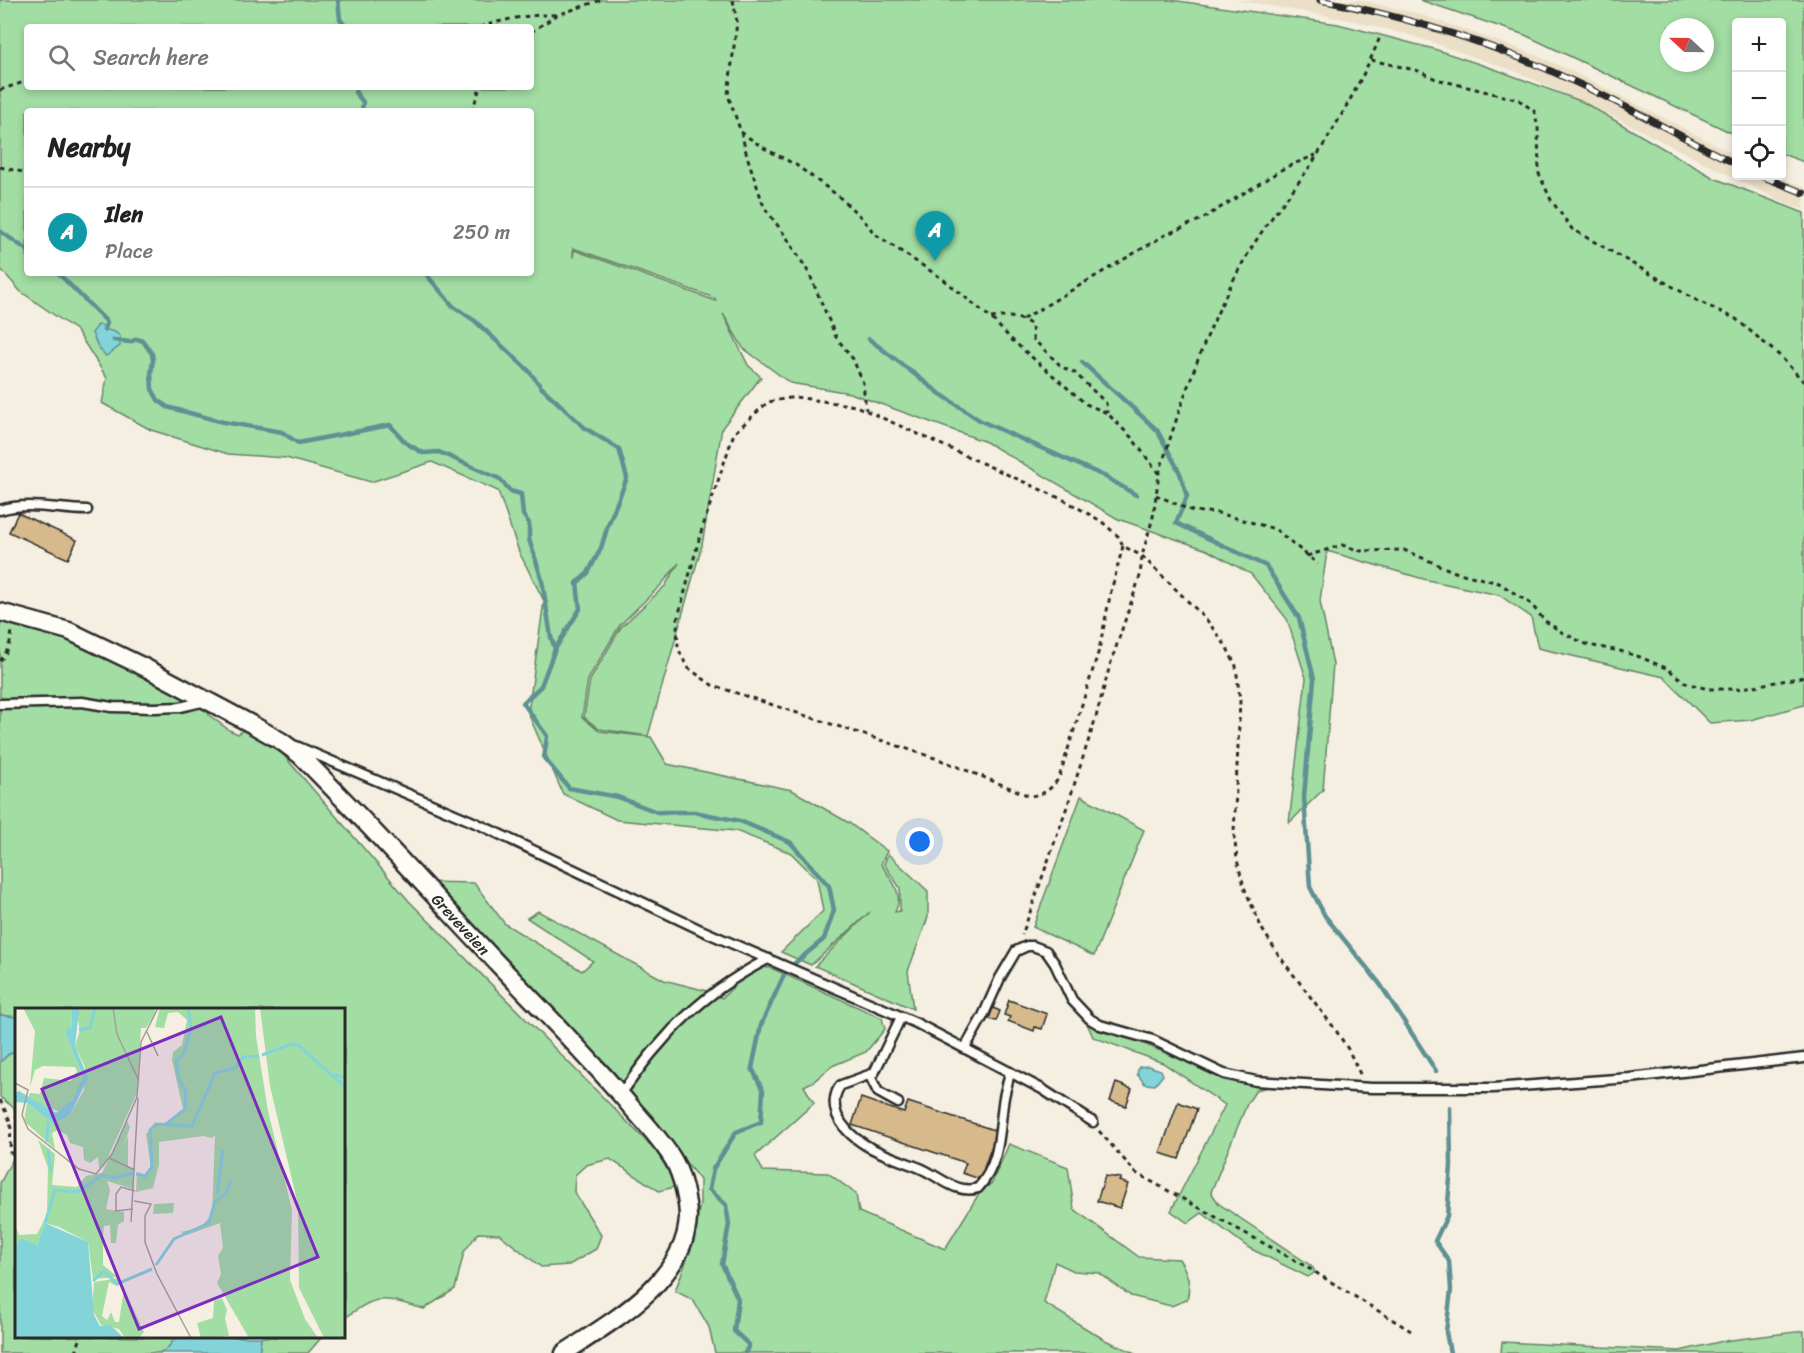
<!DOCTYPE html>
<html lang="en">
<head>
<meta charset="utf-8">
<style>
  body { margin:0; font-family:Sriracha,sans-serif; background:#f6f6f6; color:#222 }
  .controls { position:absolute; right:18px; top:18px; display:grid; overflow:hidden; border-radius:6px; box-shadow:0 3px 9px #0003 }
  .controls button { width:54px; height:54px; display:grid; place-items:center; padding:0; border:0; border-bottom:2px solid #e0e0e0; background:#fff; color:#222; font:30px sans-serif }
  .compass { position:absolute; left:1660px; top:18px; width:54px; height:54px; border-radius:50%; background:#fff; box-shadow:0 3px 9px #0003; rotate:292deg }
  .you { position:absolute; left:920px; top:842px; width:21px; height:21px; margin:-15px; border:4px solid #fff; border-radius:50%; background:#1a73e8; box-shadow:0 0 0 9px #1a73e833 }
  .badge { display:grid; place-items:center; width:39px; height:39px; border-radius:50%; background:#ea580c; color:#fff; font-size:20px; font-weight:700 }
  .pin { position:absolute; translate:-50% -50px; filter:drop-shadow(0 2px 3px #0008) }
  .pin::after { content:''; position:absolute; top:32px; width:21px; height:18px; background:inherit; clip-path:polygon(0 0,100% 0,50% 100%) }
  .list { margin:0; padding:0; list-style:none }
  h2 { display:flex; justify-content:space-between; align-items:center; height:78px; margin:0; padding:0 24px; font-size:26px }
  h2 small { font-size:20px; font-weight:400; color:#767676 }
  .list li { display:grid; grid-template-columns:39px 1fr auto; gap:18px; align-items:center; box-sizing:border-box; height:90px; padding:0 24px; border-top:2px solid #e0e0e0 }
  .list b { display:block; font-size:22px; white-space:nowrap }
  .list p { margin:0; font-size:20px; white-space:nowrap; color:#767676 }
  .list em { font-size:20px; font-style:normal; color:#767676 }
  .icon { flex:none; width:33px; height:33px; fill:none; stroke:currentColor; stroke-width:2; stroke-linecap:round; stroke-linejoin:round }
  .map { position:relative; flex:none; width:1804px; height:1353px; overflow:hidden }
  .search { position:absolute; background:#fff; box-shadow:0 3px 9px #0003; left:24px; top:24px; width:510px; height:66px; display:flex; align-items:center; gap:15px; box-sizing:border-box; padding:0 21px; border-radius:6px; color:#767676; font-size:22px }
  .panel { position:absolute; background:#fff; box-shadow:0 3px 9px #0003; left:24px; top:108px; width:510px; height:168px; border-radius:6px }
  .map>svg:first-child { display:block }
</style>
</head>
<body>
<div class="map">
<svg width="1804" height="1353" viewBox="0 0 1804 1353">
  <rect width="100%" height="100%" fill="#f5efe1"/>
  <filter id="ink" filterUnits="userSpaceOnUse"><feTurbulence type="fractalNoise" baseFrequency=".0167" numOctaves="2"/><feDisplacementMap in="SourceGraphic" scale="12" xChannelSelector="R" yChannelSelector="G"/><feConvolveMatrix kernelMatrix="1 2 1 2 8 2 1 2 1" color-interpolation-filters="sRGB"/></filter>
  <g filter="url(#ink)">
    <path fill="#ecdfc7" d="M1237 0H1360L1419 14 1526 51 1572 71 1736 155V176H1778L1804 187V210L1774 198 1618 119 1517 72 1413 36 1349 20Z"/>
    <g fill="#a2dda3" stroke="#668467" stroke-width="1.5" fill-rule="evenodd">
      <path d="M0 0H1171L1338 24 1434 49 1497 70 1583 102 1714 178 1804 213V705L1751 720 1710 723 1664 677 1538 648 1531 617 1499 595 1427 580 1327 551 1320 601 1333 664 1323 790 1289 823 1306 678 1287 619 1251 574 1207 550 1118 519 986 442 850 393 790 383 743 348 723 314 748 365 761 377 722 428 702 545 648 736 599 729 584 717 590 680 621 627 665 586 679 563 661 585 620 625 588 679 582 717 599 731 651 737 667 764 792 790 849 823 887 851 881 864C891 879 905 894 895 912L900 911V888L884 864 888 854 928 891V917L908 971 913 1009 815 966 870 912 811 965 781 952 823 911 817 879 791 853 736 831 617 820 563 794 528 713 544 601 519 552 498 491 432 462 371 482 286 458 228 454 151 430 102 403 107 378 77 331 20 291 0 268ZM27 27H531V87H27ZM27 111H531V273H27ZM573 248 715 298 716 301 574 250 573 258Z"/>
      <path d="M1420 0H1804V162L1782 154V22H1736V135L1525 35ZM1669 27H1705V63H1669Z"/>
      <path d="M0 622 17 627 64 635 207 708 209 715 229 730 238 734 245 729 274 744 409 901 656 1151 678 1186 659 1191 610 1159 586 1165 575 1175 574 1192 601 1235 596 1249 569 1265 541 1267 499 1234 478 1233 464 1252 455 1289 424 1309C384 1298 378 1292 344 1319V1010H16V1017L0 1015Z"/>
      <path d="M1081 796 1144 830 1094 956 1033 927Z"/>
      <path d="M425 882 474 883 505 924 582 971 593 961 527 918 538 911 664 980 711 992 722 998 741 979 759 967 771 968 882 1018 885 1029 866 1052 832 1066 814 1081 804 1086 814 1103 755 1156 763 1171 828 1173 856 1194 859 1212 945 1249 980 1192 992 1183 1009 1144 1068 1167 1074 1209 1139 1257 1179 1259C1188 1273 1191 1284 1187 1300L1171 1306 1131 1296 1099 1273 1074 1271 1055 1262 1044 1303 1105 1340 1135 1353H715L709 1327 693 1300 675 1291 687 1259 700 1205V1180L613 1071Z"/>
      <path d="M1085 1019 1227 1079 1273 1086 1256 1090 1247 1104 1211 1192 1219 1204 1310 1265 1314 1269V1273L1308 1277 1249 1248 1202 1213 1188 1223 1171 1211 1225 1105 1163 1063 1093 1037Z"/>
      <path d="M16 1052V1120L14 1108 0 1097V1062L9 1054Z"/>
      <path d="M16 1153V1336L176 1337 167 1349 159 1353H0V1183Z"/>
      <path d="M1804 1331V1353H1501L1502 1342 1680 1351 1723 1341Z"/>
      <path d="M261 1337H322L308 1353H259Z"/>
    </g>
    <g fill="#82d4d8" stroke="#5f9093" stroke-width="1.5">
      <path d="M98 325 106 326 107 330 115 332 120 336V346L106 356 98 347 92 333Z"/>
      <path d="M0 1015 16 1017V1052L9 1054 0 1062Z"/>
      <path d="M1148 1066 1161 1070 1163 1075 1155 1085 1145 1084 1137 1074 1139 1067Z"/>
      <path d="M176 1337V1336L261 1337 259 1353H159L167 1349Z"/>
    </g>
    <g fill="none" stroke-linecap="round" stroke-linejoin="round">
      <g stroke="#5f9093" stroke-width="4.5">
        <path d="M338 0 340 19 346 27"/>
        <path d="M357 87 355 92 363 102 362 111"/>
        <path d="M0 231 27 250"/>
        <path d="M58 273 106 321 107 323 104 330"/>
        <path d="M425 273 453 306 475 321 529 371 541 387 585 428 619 449 627 478 608 525 601 548 588 573 577 583 580 609 555 649 541 686 523 703 547 736 544 758 569 788 618 797 657 812H694L740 821 790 842 829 886 834 910 824 939 795 963"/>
        <path d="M869 339 939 393 981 421 1104 476 1136 495"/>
        <path d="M114 340 130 342 137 339 143 341 152 354 153 360 151 373 152 389 158 400 167 407 223 422 282 432 298 443 390 425 406 443 423 453 439 452 500 479 510 491 521 494 523 515 529 523V539L542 580 551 637 555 649"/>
        <path d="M1082 362 1157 430 1180 473 1187 496 1176 523 1266 566 1299 618 1314 679 1304 797 1310 887 1325 916 1380 984 1436 1071"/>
        <path d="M1450 1108 1451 1166 1447 1216 1435 1241 1449 1261 1451 1290 1446 1332 1450 1353"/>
        <path d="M745 1353 749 1345 734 1331 738 1299 722 1264 729 1224 726 1205 709 1189 713 1169 736 1132 761 1122 763 1091 752 1068 761 1025 784 975"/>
      </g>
    </g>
    <g fill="#d6ba8b" stroke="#2b2b2b" stroke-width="1.5">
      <path d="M18 513 77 540 68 559 9 532Z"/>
      <path d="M1009 1000 1047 1014 1042 1029 1035 1027 1034 1031 1008 1021 1010 1017 1004 1015Z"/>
      <path d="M993 1008 1000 1011 996 1021 989 1019Z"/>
      <path d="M1116 1083 1132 1089 1126 1106 1110 1101Z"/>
      <path d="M861 1098 904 1113 908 1102 997 1131 980 1179 962 1173 966 1163 852 1125Z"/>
      <path d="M1178 1102 1197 1109 1179 1159 1160 1153Z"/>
      <path d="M1105 1176 1121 1178 1119 1181 1128 1184 1120 1208 1097 1201Z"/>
    </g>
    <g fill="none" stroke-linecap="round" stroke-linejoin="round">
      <g stroke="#2b2b2b" stroke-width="13">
        <g id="lane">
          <path d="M0 510C28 501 59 510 87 510"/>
          <path d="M0 704 82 702 112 707 154 708 180 707 206 701"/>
          <path d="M296 746 478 824 701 930 916 1023 1042 1089 1093 1122"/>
          <path d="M901 1017 874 1073 841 1085C834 1093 833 1105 837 1115 851 1147 891 1156 920 1168 939 1176 957 1195 978 1188 1000 1164 999 1134 1003 1104 1004 1093 1008 1083 1010 1072"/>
          <path d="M965 1048 983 1016 1000 978 1016 951 1027 946H1033L1046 951 1055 964 1072 1000 1090 1019 1100 1025 1153 1040 1224 1074 1256 1081 1372 1088H1493L1630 1078 1804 1058"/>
          <path d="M870 1076 878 1092 898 1103"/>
          <path d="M621 1094C633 1078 644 1061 658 1046 688 1010 727 980 768 959"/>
        </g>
      </g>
      <g stroke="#2b2b2b" stroke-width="21">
        <path id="street" d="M0 612 69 631 146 668 253 725 281 741 300 755C368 823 433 895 499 965 544 1012 590 1058 632 1108 646 1124 663 1142 674 1161 682 1176 688 1200 688 1218 685 1281 611 1322 564 1353"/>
      </g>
      <g stroke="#2b2b2b" stroke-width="3" stroke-dasharray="4.5 4.5" stroke-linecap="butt">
        <path d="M733 0 737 22 728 95 741 132 762 147 796 165 837 195 862 218 875 234 944 280 991 318 1012 340 1086 404 1107 413 1132 438 1159 474 1153 517 1142 556 1140 576 1110 665 1096 717 1069 801 1022 935"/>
        <path d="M480 27C506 19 530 14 557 15"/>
        <path d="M531 32 557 15 601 0"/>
        <path d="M1371 60 1419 71 1436 79 1519 100 1534 111 1538 127 1539 174 1551 200 1572 229 1696 300 1736 319 1780 356 1804 382"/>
        <path d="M0 90 27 81"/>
        <path d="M472 111 480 87"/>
        <path d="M741 132 747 156 764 207 787 238 809 273 836 337 853 359 863 383 866 410"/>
        <path d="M0 167 27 173"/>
        <path d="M991 318C1008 316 1018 316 1032 325L1033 339 1062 367 1075 373 1106 403 1107 413"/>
        <path d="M1023 319 1165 235 1202 219 1286 167 1316 155"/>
        <path d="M1159 474C1182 399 1211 314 1252 247 1272 214 1298 186 1318 154 1341 117 1364 77 1380 37"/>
        <path d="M1156 495 1192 511 1218 513 1275 529 1318 564"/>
        <path d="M1123 546 1111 591 1099 650 1059 778C1050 790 1045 794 1030 796L941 760 712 685 687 667 678 648 677 621 701 532 734 433 768 402 795 397 856 406 1066 501 1101 521 1119 537 1123 546 1142 556 1206 619 1226 646 1236 666 1240 701 1234 833 1237 860 1244 887 1262 929 1280 957 1335 1029 1348 1049 1361 1076"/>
        <path d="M1307 556 1342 545 1361 551 1404 550 1455 572 1499 583 1531 604 1544 620 1563 633 1588 645 1620 651 1640 657 1668 669 1686 683 1708 689H1737L1804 677"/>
        <path d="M0 661C8 652 11 642 12 630"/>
        <path d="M0 1100 11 1123 10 1152 16 1156"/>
        <path d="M1099 1131 1136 1173 1305 1266 1411 1331"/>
        <path d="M76 1353 81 1336"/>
      </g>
      <use href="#lane" stroke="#fdfcf7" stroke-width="8"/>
      <use href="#street" stroke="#fdfcf7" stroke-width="16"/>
      <g stroke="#2b2b2b" stroke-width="7">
        <g id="rail">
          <path d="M1320 0C1409 17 1495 44 1577 83 1631 108 1683 138 1736 164"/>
          <path d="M1761 176 1804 193"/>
        </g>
      </g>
      <use href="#rail" stroke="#fdfcf7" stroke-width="4.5" stroke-dasharray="14" stroke-linecap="butt"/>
    </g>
  </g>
  <g text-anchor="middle" stroke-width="4.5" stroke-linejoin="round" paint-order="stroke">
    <g font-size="16" fill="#2b2b2b" stroke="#fdfcf7">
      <text transform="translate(461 924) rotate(47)" y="6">Greveveien</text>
    </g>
  </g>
  <g transform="translate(15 1008)">
    <rect width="330" height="330" fill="#f5efe1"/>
    <path d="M8 0H56L57 21 51 26 68 69 62 86 46 104 27 98 13 90 15 85 25 86 29 70 56 73 62 63 60 59 28 58 20 62 15 79 20 23ZM60 0H139L141 4 131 20H126L122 85 89 158 84 160 83 149 75 155 69 152 68 139 55 135 52 127 43 122 37 125 40 141 9 113 12 95 39 116 55 107 69 82 70 59 60 38 65 22ZM145 0H240L241 28 253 103 277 202 275 272 290 311 303 330H234L202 275 206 266 203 248 208 240 205 215 172 227 166 224 186 219 197 206 200 127 197 130 188 128 144 134V156L138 180 121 184 122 164 130 167 136 160 131 126 140 117 156 113 168 101 157 52 158 44 167 37 172 12 163 4 153 5 149 20 140 19ZM245 0H330V330H309L284 280 283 197 255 78ZM112 113 115 119 109 138 113 128V158L119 162 118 181 92 173 95 182 91 201 109 204V213L103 217 101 235H96L95 217 89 218 88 228V257L103 269 78 271 73 234 44 219 30 215 22 237 0 240V217L4 227 22 226 32 207 33 160 23 132 40 146 37 177 62 179 71 168 87 165ZM159 195 158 205 138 206 139 196ZM104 270 106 276 102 278 94 274 87 308 92 312 96 304 100 314H104L109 281 129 324 124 330H110L104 321 86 317 77 301 79 274ZM207 290 212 302 210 310 214 328 186 330 182 315 198 310 199 293Z" fill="#a2dda3"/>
    <path d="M56 0 64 2 60 38 73 70 55 107 39 116 12 95 0 94V85L4 83 41 105 58 91 68 69 51 26 52 20 57 21ZM30 215 73 234 79 307 85 318 95 317 109 330H0V237L7 231 22 237Z" fill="#82d4d8"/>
    <path fill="none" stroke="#82d4d8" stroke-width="3" d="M64 22 75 20 80 0M247 47 276 36 283 37 330 79M316 66 329 69 330 63M150 117 170 101 171 83 164 72 161 53 169 46 176 20 173 0M32 134 33 113M33 141 36 164M121 166 130 168 137 159 135 122 141 116 177 118 200 65 220 60 228 49 244 48M202 186 208 142M30 215 40 182 63 184 87 167 98 170 118 165M141 257 159 231 194 215 200 193 211 186 216 172M78 273 89 263 102 276 137 261"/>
    <path fill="none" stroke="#a4a198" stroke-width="1.5" d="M98 0 102 26 124 73M131 22 143 48M0 75 13 82 7 107 13 121 64 161 81 166 97 146 122 89 126 34 143 0M94 150 120 162M119 193 136 196 130 208V234L142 266 176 330M118 201 101 203V186L106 179 120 183M116 214 123 90"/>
    <path fill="#7b2cbf" fill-opacity="0.15" stroke="#7b2cbf" stroke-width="3" d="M206 9 303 249 124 321 27 81Z"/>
    <rect width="330" height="330" fill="none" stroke="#2b2b2b" stroke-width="3"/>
  </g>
</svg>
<div class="controls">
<button>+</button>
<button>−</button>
<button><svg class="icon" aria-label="locate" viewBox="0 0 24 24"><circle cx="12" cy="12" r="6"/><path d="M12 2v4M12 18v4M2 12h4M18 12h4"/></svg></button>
</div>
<svg class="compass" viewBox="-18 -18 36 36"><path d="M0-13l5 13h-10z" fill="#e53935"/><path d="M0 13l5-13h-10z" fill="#767676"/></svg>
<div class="you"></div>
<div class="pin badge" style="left:935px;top:261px;background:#0f9aa8">A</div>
<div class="search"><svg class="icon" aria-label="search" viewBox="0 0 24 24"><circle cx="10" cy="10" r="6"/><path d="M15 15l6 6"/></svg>Search here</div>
<section class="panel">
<h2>Nearby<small></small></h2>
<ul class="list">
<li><span class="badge" style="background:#0f9aa8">A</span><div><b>Ilen</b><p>Place</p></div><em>250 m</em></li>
</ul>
</section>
</div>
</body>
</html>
